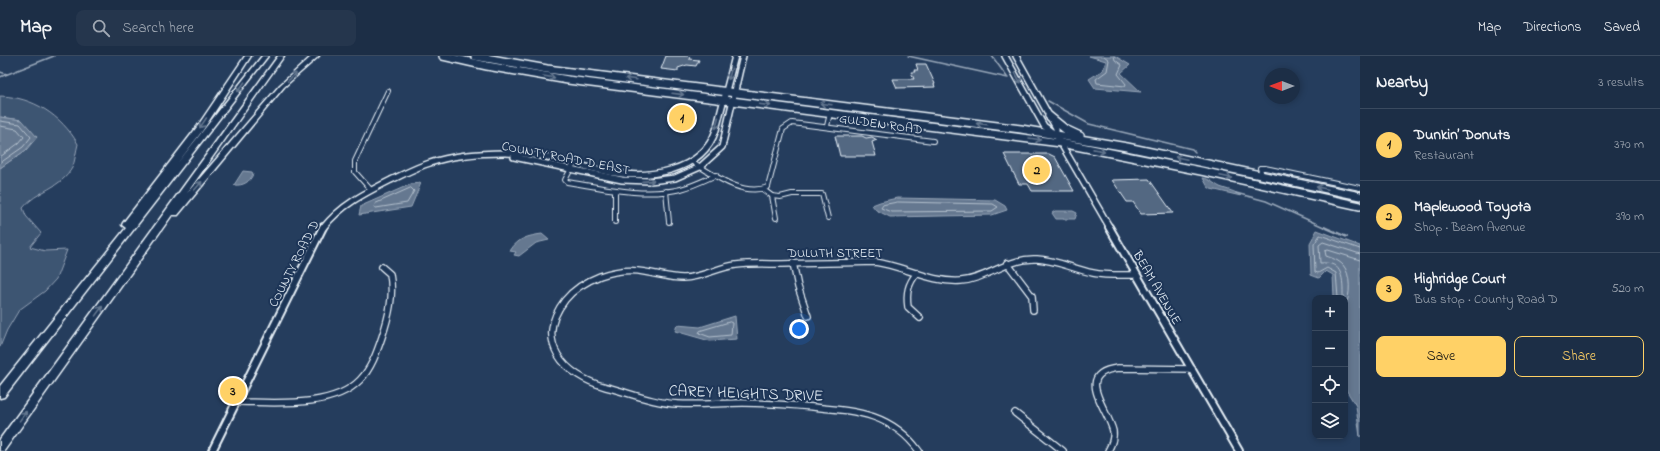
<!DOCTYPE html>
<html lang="en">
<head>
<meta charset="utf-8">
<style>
  body { margin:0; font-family:"Indie Flower",sans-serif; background:#25364d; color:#f1f3f6 }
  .controls { position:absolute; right:12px; bottom:12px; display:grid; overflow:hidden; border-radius:8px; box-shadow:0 2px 6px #0003 }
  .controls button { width:36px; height:36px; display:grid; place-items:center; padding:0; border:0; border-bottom:1px solid #3a4a5f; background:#1c2e46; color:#f1f3f6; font:20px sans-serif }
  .compass { position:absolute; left:1264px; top:12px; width:36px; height:36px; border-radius:50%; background:#1c2e46; box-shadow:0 2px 6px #0003; rotate:270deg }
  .you { position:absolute; left:799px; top:273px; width:14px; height:14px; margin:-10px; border:3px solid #fff; border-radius:50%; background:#1a73e8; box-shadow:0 0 0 6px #1a73e833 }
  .badge { display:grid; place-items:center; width:26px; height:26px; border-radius:50%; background:#ffd166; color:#111; font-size:13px; font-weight:700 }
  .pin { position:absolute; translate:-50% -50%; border:2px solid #fff; box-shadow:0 1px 4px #0006 }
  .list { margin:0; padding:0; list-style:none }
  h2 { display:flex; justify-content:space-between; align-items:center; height:52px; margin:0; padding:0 16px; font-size:17px }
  h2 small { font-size:13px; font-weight:400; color:#a0a8b3 }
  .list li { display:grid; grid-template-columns:26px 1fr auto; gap:12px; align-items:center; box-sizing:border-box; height:72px; padding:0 16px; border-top:1px solid #3a4a5f }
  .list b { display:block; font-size:15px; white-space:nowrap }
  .list p { margin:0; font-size:13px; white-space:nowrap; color:#a0a8b3 }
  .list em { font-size:13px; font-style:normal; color:#a0a8b3 }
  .actions { display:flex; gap:8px; padding:12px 16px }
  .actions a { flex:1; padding:9px 0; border:1px solid #ffd166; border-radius:8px; text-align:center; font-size:14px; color:#ffd166 }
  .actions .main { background:#ffd166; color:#111 }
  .icon { flex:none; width:22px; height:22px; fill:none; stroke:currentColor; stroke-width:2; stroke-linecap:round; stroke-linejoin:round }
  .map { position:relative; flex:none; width:1360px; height:395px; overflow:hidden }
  header { display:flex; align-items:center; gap:24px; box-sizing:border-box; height:56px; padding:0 20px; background:#1c2e46; border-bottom:1px solid #3a4a5f }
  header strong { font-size:19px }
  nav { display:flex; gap:22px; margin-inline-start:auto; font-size:14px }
  .search { width:280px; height:36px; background:#25364d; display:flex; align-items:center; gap:10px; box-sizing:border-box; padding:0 14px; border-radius:8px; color:#a0a8b3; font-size:15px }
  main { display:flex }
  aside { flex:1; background:#1c2e46 }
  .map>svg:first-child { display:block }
</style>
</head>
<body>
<header>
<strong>Map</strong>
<div class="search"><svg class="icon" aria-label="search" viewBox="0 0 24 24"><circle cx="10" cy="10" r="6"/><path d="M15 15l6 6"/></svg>Search here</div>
<nav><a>Map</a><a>Directions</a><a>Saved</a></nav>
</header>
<main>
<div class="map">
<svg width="1360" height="395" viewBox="0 0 1360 395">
  <rect width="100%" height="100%" fill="#253d5d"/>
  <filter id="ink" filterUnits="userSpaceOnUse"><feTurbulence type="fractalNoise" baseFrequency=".025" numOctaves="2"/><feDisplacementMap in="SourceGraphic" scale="8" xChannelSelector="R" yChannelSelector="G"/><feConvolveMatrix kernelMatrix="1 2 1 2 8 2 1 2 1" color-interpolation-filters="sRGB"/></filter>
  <g filter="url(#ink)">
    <path fill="#3e5472" stroke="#93a2b5" d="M0 40C33 41 61 59 78 88 76 95 75 106 72 112 62 132 35 135 23 152L26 160 41 177 30 191 45 195 67 194 56 223 45 235 19 254 7 274 0 291V112L26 94 22 64 0 61Z"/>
    <g fill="#657890" stroke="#99a8ba">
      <path d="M1089 0H1115L1130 9 1121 17 1141 36 1095 32 1089 23 1103 14 1106 5Z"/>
      <path d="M0 61 22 64 37 81 26 94 0 112Z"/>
      <path d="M243 115 252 116 253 118C250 126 243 130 234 129Z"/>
      <path d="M1203 122C1210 123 1214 128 1220 131 1228 134 1235 135 1241 140L1211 133 1208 131Z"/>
      <path d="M421 127 411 151 359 159 361 150 411 128Z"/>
      <path d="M897 142 995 144 1005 150 1007 154 992 159 890 161 876 154 872 149 880 146Z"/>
      <path d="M1055 155H1073L1077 157 1075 163H1056L1052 157Z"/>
      <path d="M1317 174 1360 190V381L1356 350 1345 332V242H1334L1333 219 1326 215 1319 222 1311 219 1310 187Z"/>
      <path d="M542 178 549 184 536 187 519 200 514 199 516 196 510 195C518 182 528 180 542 178Z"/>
      <path d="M735 260 737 283 710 285 675 275 677 269 700 271Z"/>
    </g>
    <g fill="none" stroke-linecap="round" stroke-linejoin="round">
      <g stroke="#b4c1ce" stroke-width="1">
        <path d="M1104 0 1109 4 1107 15 1096 23 1097 27 1125 30 1126 28 1118 18 1122 9 1115 4 1114 0"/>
        <path d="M0 65 20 68 31 81 23 91 0 107"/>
        <path d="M0 70 17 73 24 81 19 87 0 101"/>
        <path d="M411 132 414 135 407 147 376 152 374 151 375 148Z"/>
        <path d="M898 146 993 148 998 151 992 155 891 156 881 152 883 149Z"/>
        <path d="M1338 242 1336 217 1327 212 1318 217 1315 216 1314 188 1320 179 1360 193"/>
        <path d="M1343 242C1343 224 1344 205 1320 207L1319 189 1323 186 1360 198"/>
        <path d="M1345 251C1351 240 1351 218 1343 209 1338 204 1332 202 1326 200L1325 195 1328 194 1360 204"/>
        <path d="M730 266 732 267 731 279 710 281 699 277 700 275Z"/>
      </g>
      <g stroke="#99a8ba" stroke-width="1.5">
        <path d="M908 0 1008 22"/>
        <path d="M992 0 1007 21"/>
        <path d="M0 16 7 18"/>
        <path d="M0 21 54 0"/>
        <path d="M1048 45 1089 68 1192 93 1195 96"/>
        <path d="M1236 137 1266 145 1326 172"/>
      </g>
      <path stroke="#99a8ba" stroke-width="2" d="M1324 171 1347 181"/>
    </g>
    <g fill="#536782" stroke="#e8f1f8">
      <path d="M666 0H687L690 1 689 3 699 4 696 10 687 9 678 12V15L661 13Z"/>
      <path d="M916 8H926L935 28H934L935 31 897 32 893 23H914L911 16H915L914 14H918Z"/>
      <path d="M835 80H862L866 82 872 81 877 84 872 86 876 100H840Z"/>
      <path d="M1004 98H1049L1055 101 1074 135H1032L1028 128H1019Z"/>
      <path d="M1149 123 1173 157 1141 158 1133 146H1127L1112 124Z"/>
    </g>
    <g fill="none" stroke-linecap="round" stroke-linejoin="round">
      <g stroke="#e8f1f8" stroke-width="6">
        <g id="minor-far1">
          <path d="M827 70 830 57"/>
          <path d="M691 105C713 118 741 141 768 131L783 73 792 67 933 85"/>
          <path d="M573 109 565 124 567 126C604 132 644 142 681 133 693 130 705 124 716 119"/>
          <path d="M1262 119 1260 112H1265L1360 132"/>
          <path d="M371 134 355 116V105L388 35"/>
          <path d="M615 134V166"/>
          <path d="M764 134 772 140 780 141 792 138H822L828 162"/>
          <path d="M666 135 669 166"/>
          <path d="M772 140 776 162"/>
        </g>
      </g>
      <g stroke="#e8f1f8" stroke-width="8">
        <g id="minor">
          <path d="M793 207 798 231 808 260"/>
          <path d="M1007 207 1032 240 1033 254"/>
          <path d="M917 217C908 228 906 237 908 251L920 262"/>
          <path d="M236 346C272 346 332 353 360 324 371 313 377 296 382 281 389 260 394 240 390 218L382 211"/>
          <path d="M1015 357 1063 395"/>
          <path d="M919 395C891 357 856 355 813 351 790 349 767 347 743 347 721 347 700 349 678 348 653 347 630 337 606 331 564 320 533 285 565 244 574 233 587 225 600 220 614 215 630 213 645 216 658 218 670 222 683 222 702 222 718 211 736 209 751 207 767 208 782 208 813 207 844 207 875 206 904 210 931 227 961 225 988 223 1009 201 1037 203 1056 204 1074 213 1093 217 1107 220 1122 219 1136 219"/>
          <path d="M1108 395C1112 388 1114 382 1113 375 1108 353 1073 317 1118 312L1192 313"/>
        </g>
      </g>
      <g stroke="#e8f1f8" stroke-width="8">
        <g id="tertiary-far1">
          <path d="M1005 0 1044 70 1056 79 1110 172"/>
          <path d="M1016 0 1056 72V79"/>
          <path d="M514 101 622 124 650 125 675 122 700 111 722 91 743 0"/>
          <path d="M323 172C341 149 365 137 391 124 404 118 417 111 430 107 453 99 480 97 505 97 519 97 533 99 547 101 567 105 587 112 608 116 647 123 702 117 716 74L735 0"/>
        </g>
      </g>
      <g stroke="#e8f1f8" stroke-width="10">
        <g id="tertiary">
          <path d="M1109 171 1239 395"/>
          <path d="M212 395 323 171"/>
        </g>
      </g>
      <g stroke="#e8f1f8" stroke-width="10">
        <g id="primary">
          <path d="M443 0 487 10 568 24 1061 87 1201 115 1360 150"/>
          <path d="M475 0 547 13 1021 73 1127 91 1360 140"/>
          <path d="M1049 60 1065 73 1080 80"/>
        </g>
      </g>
      <g stroke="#e8f1f8" stroke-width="3">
        <g id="motorway">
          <path d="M245 0H251L203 74 176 109 262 0H268L4 341 0 342V330L126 172 122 169 123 167 197 71Z"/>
          <path d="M278 0H284L187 137 280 29 312 0H319L284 31 178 159H172L4 395H0V383Z"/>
        </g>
      </g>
      <use href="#minor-far1" stroke="#1d3557" stroke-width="4"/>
      <use href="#minor" stroke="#1d3557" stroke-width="5.5"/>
      <use href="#tertiary-far1" stroke="#1d3557" stroke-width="5"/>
      <use href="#tertiary" stroke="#1d3557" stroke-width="6"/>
      <use href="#primary" stroke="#1d3557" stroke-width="7"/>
      <use href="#motorway" fill="#1d3557" fill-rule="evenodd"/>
    </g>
    <defs><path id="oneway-shaft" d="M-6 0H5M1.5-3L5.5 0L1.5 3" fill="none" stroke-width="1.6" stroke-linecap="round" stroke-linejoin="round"/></defs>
    <g stroke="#64778f">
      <use href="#oneway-shaft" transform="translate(730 18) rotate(105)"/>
      <use href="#oneway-shaft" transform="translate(292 21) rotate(-43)"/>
      <use href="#oneway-shaft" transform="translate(549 21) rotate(9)"/>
      <use href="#oneway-shaft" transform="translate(1018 22) rotate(61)"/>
      <use href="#oneway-shaft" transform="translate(631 23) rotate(-173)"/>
      <use href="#oneway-shaft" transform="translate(241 31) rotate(127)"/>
      <use href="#oneway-shaft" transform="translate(678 38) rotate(7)"/>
      <use href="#oneway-shaft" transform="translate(826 48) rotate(-173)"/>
      <use href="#oneway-shaft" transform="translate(765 49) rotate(7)"/>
      <use href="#oneway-shaft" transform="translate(203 67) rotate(124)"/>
      <use href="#oneway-shaft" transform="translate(717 67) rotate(104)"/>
      <use href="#oneway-shaft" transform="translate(982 68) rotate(-173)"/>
      <use href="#oneway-shaft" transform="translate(1035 83) rotate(9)"/>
      <use href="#oneway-shaft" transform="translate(1099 94) rotate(11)"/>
      <use href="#oneway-shaft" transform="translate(1181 102) rotate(-168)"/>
      <use href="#oneway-shaft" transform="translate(1226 121) rotate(12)"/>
      <use href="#oneway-shaft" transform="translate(648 125) rotate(-4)"/>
      <use href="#oneway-shaft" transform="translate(198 130) rotate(-49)"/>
      <use href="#oneway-shaft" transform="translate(1322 132) rotate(-168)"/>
      <use href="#oneway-shaft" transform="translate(99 255) rotate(-54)"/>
      <use href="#oneway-shaft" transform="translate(23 360) rotate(-54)"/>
    </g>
  </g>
  <g text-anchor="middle" stroke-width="4" stroke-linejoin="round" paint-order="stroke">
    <g font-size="13" fill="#e8f1f8" stroke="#1d3557">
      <text transform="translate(881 67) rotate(8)" y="5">GULDEN ROAD</text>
      <text transform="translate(566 101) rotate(11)" y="5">COUNTY ROAD D EAST</text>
      <text x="835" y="201">DULUTH STREET</text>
      <text transform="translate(293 207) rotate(-63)" y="5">COUNTY ROAD D</text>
      <text transform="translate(1158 231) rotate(60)" y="5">BEAM AVENUE</text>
    </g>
    <g font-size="16" fill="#e8f1f8" stroke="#1d3557">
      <text transform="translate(746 336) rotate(2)" y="6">CAREY HEIGHTS DRIVE</text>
    </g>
  </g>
</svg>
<div class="controls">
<button>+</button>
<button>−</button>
<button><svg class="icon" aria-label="locate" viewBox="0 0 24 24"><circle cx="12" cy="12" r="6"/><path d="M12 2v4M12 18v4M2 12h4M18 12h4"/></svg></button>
<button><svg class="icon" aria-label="layers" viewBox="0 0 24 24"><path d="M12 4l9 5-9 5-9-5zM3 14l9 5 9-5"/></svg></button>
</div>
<svg class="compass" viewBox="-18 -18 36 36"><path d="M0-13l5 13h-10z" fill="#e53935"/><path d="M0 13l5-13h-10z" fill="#a0a8b3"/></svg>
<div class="you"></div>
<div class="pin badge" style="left:682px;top:62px">1</div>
<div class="pin badge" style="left:1037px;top:114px">2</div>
<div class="pin badge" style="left:233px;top:335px">3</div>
</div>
<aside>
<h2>Nearby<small>3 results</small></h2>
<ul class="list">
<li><span class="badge">1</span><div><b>Dunkin’ Donuts</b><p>Restaurant</p></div><em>370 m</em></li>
<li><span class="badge">2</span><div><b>Maplewood Toyota</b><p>Shop · Beam Avenue</p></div><em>390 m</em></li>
<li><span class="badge">3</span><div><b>Highridge Court</b><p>Bus stop · County Road D</p></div><em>520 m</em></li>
</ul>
<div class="actions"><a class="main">Save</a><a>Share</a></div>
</aside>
</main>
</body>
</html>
